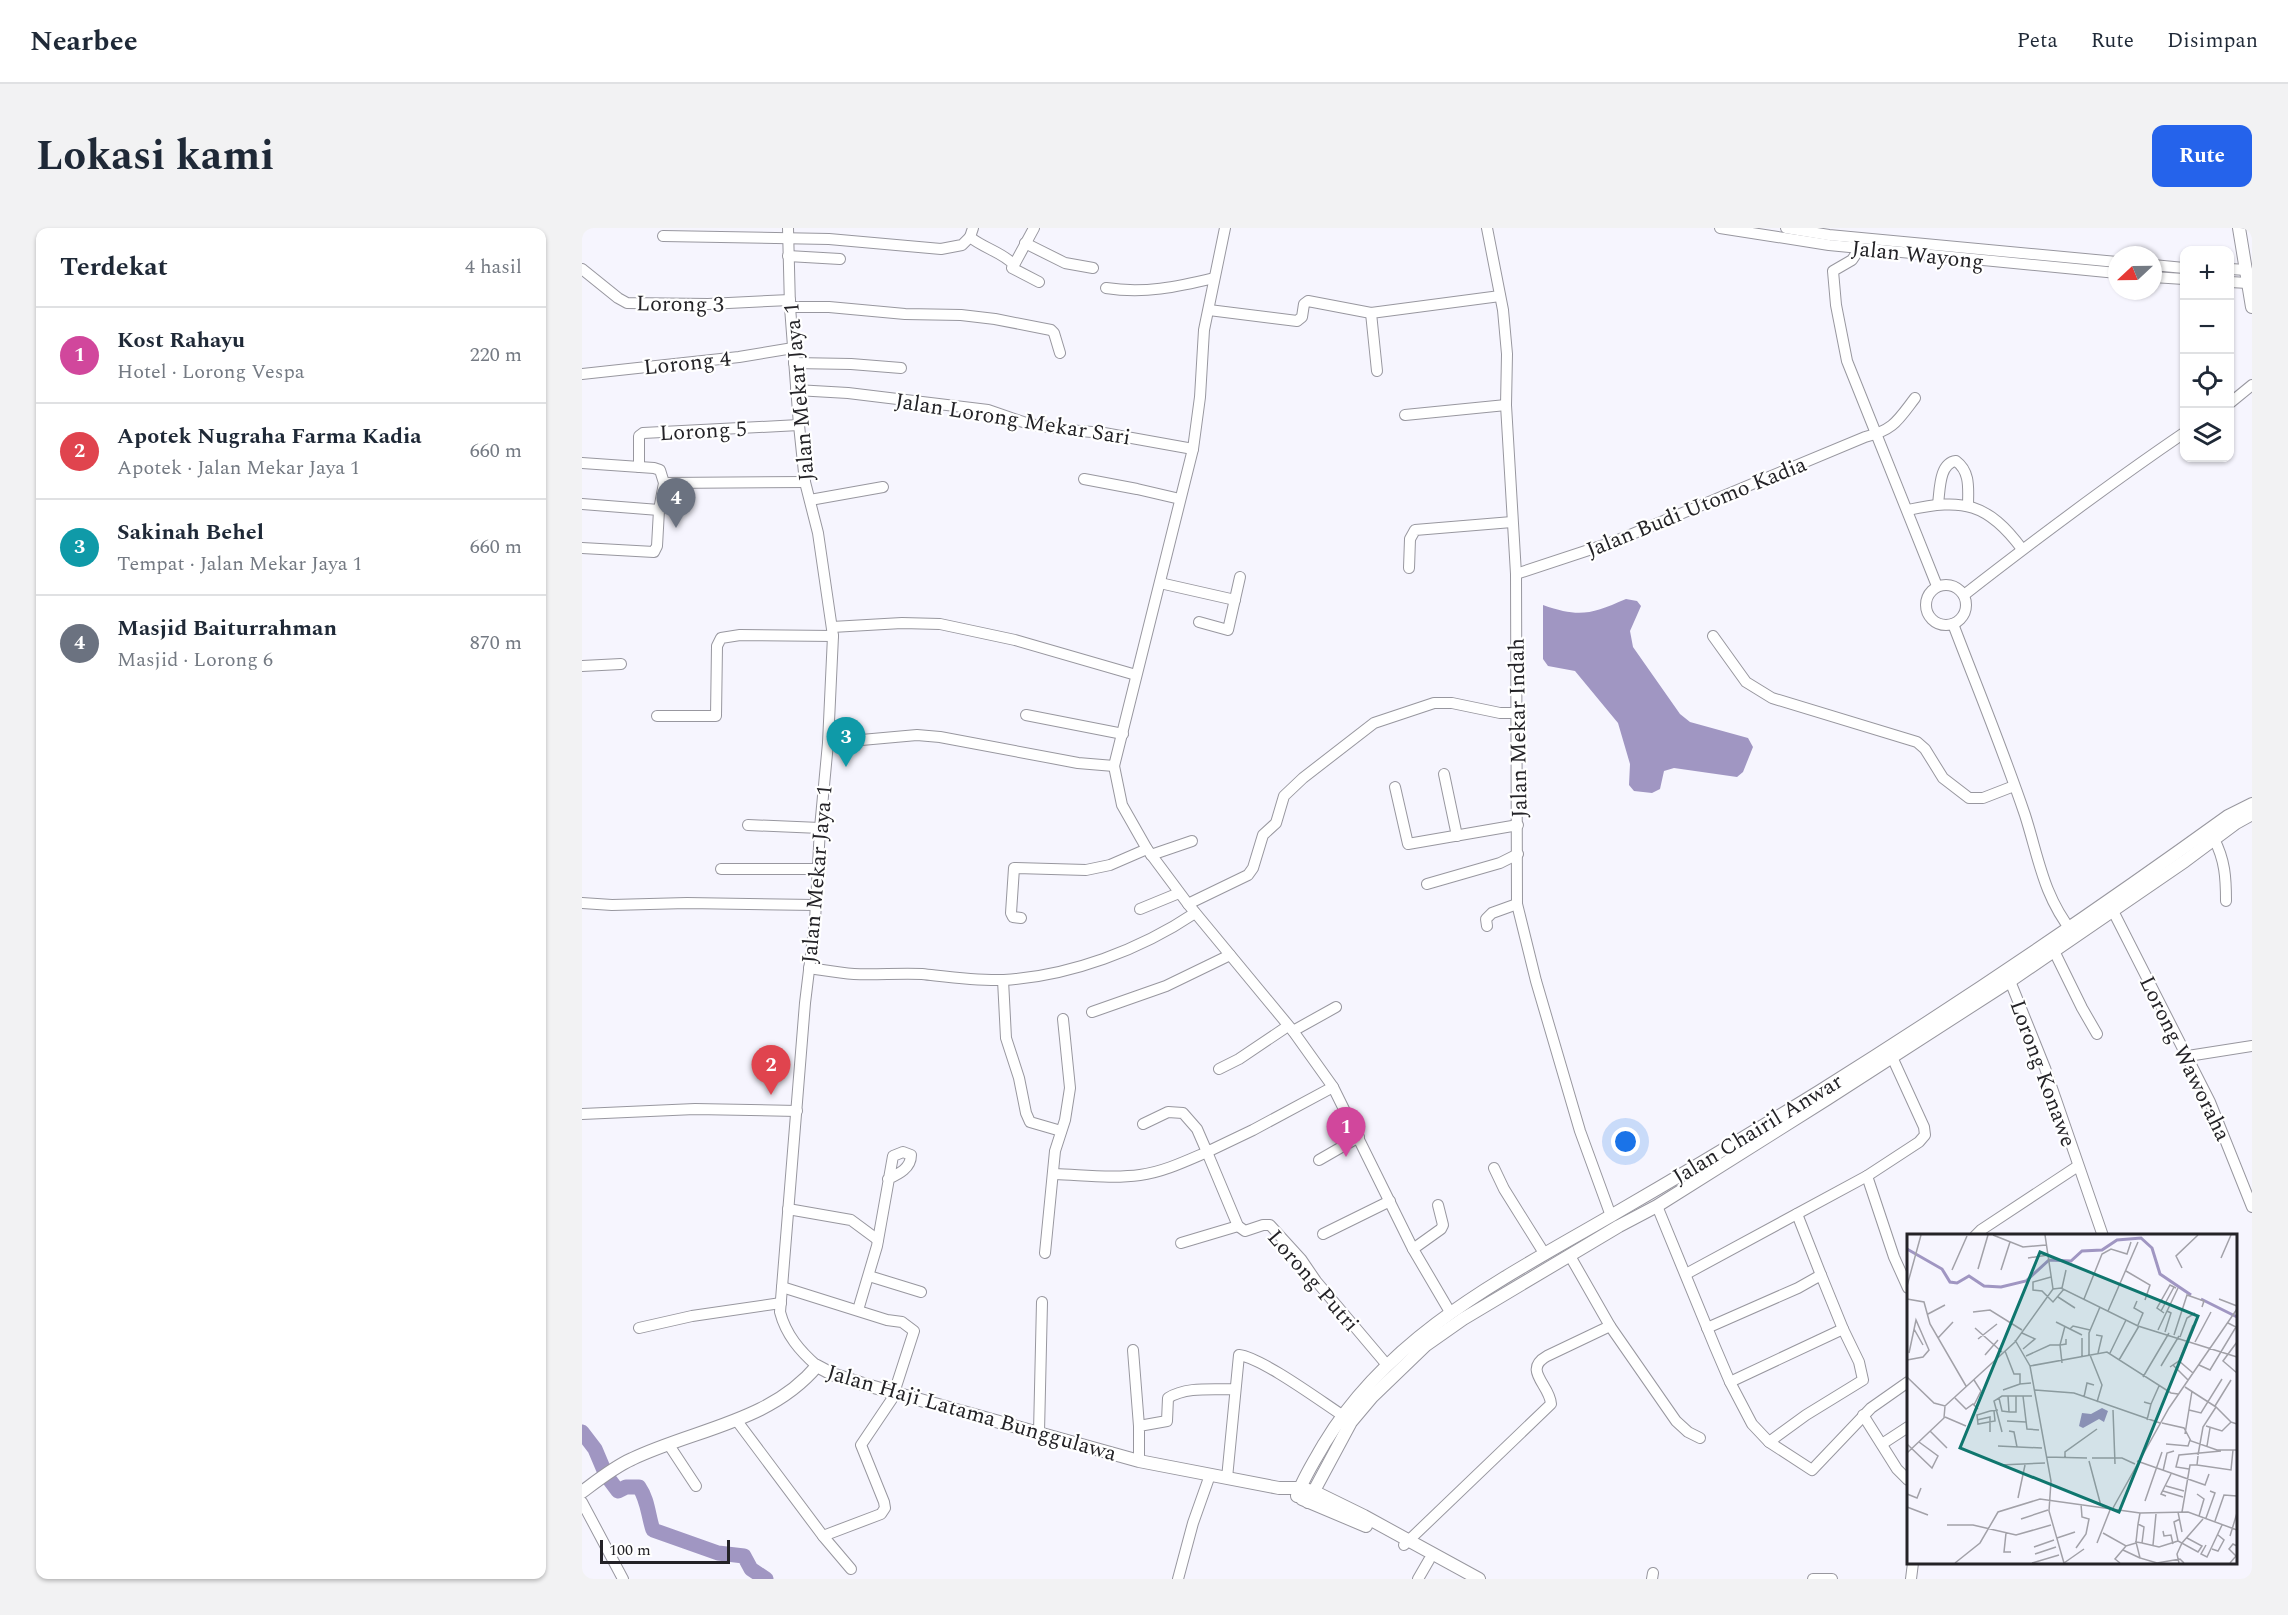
<!DOCTYPE html>
<html lang="id">
<head>
<meta charset="utf-8">
<style>
  body { margin:0; font-family:Spectral,serif; background:#f2f2f3; color:#1f2937 }
  .controls { position:absolute; right:18px; top:18px; display:grid; overflow:hidden; border-radius:12px; box-shadow:0 2px 4px #0004 }
  .controls button { width:54px; height:54px; display:grid; place-items:center; padding:0; border:0; border-bottom:2px solid #e0e1e3; background:#fff; color:#1f2937; font:30px sans-serif }
  .compass { position:absolute; left:1526px; top:18px; width:54px; height:54px; border-radius:50%; background:#fff; box-shadow:0 2px 4px #0004; rotate:248deg }
  .scale { position:absolute; left:18px; bottom:15px; width:130px; box-sizing:border-box; padding-left:6px; border:3px solid #242327; border-top:0; font-size:16px; line-height:21px; white-space:nowrap; color:#242327; -webkit-text-stroke:4px #fff; paint-order:stroke }
  .you { position:absolute; left:1044px; top:914px; width:21px; height:21px; margin:-15px; border:4px solid #fff; border-radius:50%; background:#1a73e8; box-shadow:0 0 0 9px #1a73e833 }
  .badge { display:grid; place-items:center; width:39px; height:39px; border-radius:50%; background:#2563eb; color:#fff; font-size:20px; font-weight:700 }
  .pin { position:absolute; translate:-50% -50px; filter:drop-shadow(0 2px 3px #0008) }
  .pin::after { content:''; position:absolute; top:32px; width:21px; height:18px; background:inherit; clip-path:polygon(0 0,100% 0,50% 100%) }
  .list { margin:0; padding:0; list-style:none }
  h2 { display:flex; justify-content:space-between; align-items:center; height:78px; margin:0; padding:0 24px; font-size:26px }
  h2 small { font-size:20px; font-weight:400; color:#747a83 }
  .list li { display:grid; grid-template-columns:39px 1fr auto; gap:18px; align-items:center; box-sizing:border-box; height:96px; padding:0 24px; border-top:2px solid #e0e1e3 }
  .list b { display:block; font-size:22px; white-space:nowrap }
  .list p { margin:0; font-size:20px; white-space:nowrap; color:#747a83 }
  .list em { font-size:20px; font-style:normal; color:#747a83 }
  .icon { flex:none; width:33px; height:33px; fill:none; stroke:currentColor; stroke-width:2; stroke-linecap:round; stroke-linejoin:round }
  .map { position:relative; flex:none; width:1670px; height:1351px; overflow:hidden; border-radius:12px }
  header { display:flex; align-items:center; gap:36px; box-sizing:border-box; height:84px; padding:0 30px; background:#fff; border-bottom:2px solid #e0e1e3 }
  header strong { font-size:28px }
  nav { display:flex; gap:33px; margin-inline-start:auto; font-size:21px }
  .intro { display:flex; align-items:center; justify-content:space-between; box-sizing:border-box; height:144px; padding:0 36px }
  h1 { margin:0; font-size:42px }
  .button { padding:15px 27px; border-radius:12px; background:#2563eb; color:#fff; font-size:21px; font-weight:700 }
  main { display:flex; gap:36px; padding:0 36px }
  aside { flex:1; background:#fff; border-radius:12px; box-shadow:0 2px 4px #0004 }
  .map>svg:first-child { display:block }
</style>
</head>
<body>
<header>
<strong>Nearbee</strong>
<nav><a>Peta</a><a>Rute</a><a>Disimpan</a></nav>
</header>
<div class="intro"><h1>Lokasi kami</h1><a class="button">Rute</a></div>
<main>
<aside>
<h2>Terdekat<small>4 hasil</small></h2>
<ul class="list">
<li><span class="badge" style="background:#d1479c">1</span><div><b>Kost Rahayu</b><p>Hotel · Lorong Vespa</p></div><em>220 m</em></li>
<li><span class="badge" style="background:#e0444e">2</span><div><b>Apotek Nugraha Farma Kadia</b><p>Apotek · Jalan Mekar Jaya 1</p></div><em>660 m</em></li>
<li><span class="badge" style="background:#0f9aa8">3</span><div><b>Sakinah Behel</b><p>Tempat · Jalan Mekar Jaya 1</p></div><em>660 m</em></li>
<li><span class="badge" style="background:#6b7280">4</span><div><b>Masjid Baiturrahman</b><p>Masjid · Lorong 6</p></div><em>870 m</em></li>
</ul>
</aside>
<div class="map">
<svg width="1670" height="1351" viewBox="0 0 1670 1351">
  <rect width="100%" height="100%" fill="#f6f5fe"/>
  <path fill="#a096c2" d="M1044 371 1055 373 1059 378 1048 403 1051 419 1098 486 1108 494 1166 510 1171 519 1161 544 1155 549 1092 540 1082 543 1078 561 1070 565 1052 563 1047 557 1048 536 1036 495 993 443 966 438 961 431V377C998 390 1009 386 1044 371Z"/>
  <g fill="none" stroke-linecap="round" stroke-linejoin="round">
    <path stroke="#a096c2" stroke-width="15" d="M0 1204 13 1221 24 1247 36 1263 44 1259H57C66 1272 66 1287 71 1302L136 1325 162 1328 169 1341 184 1351"/>
    <g stroke="#98979f" stroke-width="12">
      <g id="minor">
        <path d="M206 0 208 79 217 197 223 254 236 305 251 408 246 515 238 600 233 693 223 775 198 1084C204 1107 218 1123 235 1138"/>
        <path d="M391 0 388 9C401 20 422 25 432 37L430 40 457 54"/>
        <path d="M643 0 622 102 618 169 611 221 532 538 540 577 565 621 606 676 711 803 751 859 831 1021 868 1084"/>
        <path d="M905 0 921 82 925 126 924 177 934 346 935 676 954 753 998 903 1029 988"/>
        <path d="M1138 0 1247 17 1535 45"/>
        <path d="M1204 0 1247 7 1535 34"/>
        <path d="M81 8 247 11 359 21 380 17 388 9"/>
        <path d="M443 15 483 35 511 40"/>
        <path d="M1278 20 1270 32 1251 43 1254 77 1265 133 1355 358"/>
        <path d="M206 28 258 31"/>
        <path d="M432 37 452 0"/>
        <path d="M1571 37 1602 40"/>
        <path d="M0 41 36 70 45 75 126 76 208 72"/>
        <path d="M1648 41 1665 42"/>
        <path d="M1571 49 1602 51"/>
        <path d="M1648 54 1666 55"/>
        <path d="M524 60C562 66 595 59 632 50"/>
        <path d="M208 79H247L323 86 379 87 413 91 469 102 472 105 478 125"/>
        <path d="M627 82 715 93 720 89 722 76 726 73 789 85"/>
        <path d="M212 135 269 136 319 140"/>
        <path d="M795 143 789 85 918 68"/>
        <path d="M0 146 157 129 211 120"/>
        <path d="M214 162 266 165 406 182 447 196 486 202 522 205 611 221"/>
        <path d="M1648 175 1670 157"/>
        <path d="M823 187 924 177"/>
        <path d="M0 235 72 240 78 242 82 255 77 282 75 318 72 324 0 320"/>
        <path d="M57 239V208L61 205 217 197"/>
        <path d="M502 251 555 261 598 271"/>
        <path d="M82 255 223 254"/>
        <path d="M228 272 301 259"/>
        <path d="M0 276 77 282"/>
        <path d="M1356 276C1358 262 1357 235 1374 233 1389 244 1386 262 1386 278"/>
        <path d="M1326 282C1381 270 1406 275 1440 321"/>
        <path d="M827 340 828 311 833 302 930 294"/>
        <path d="M934 346 1031 314 1283 209C1312 202 1316 192 1333 170"/>
        <path d="M578 355 653 372"/>
        <circle cx="1364" cy="377" r="20"/>
        <path d="M1382 367C1454 311 1527 256 1602 205"/>
        <path d="M617 394 646 402 658 349"/>
        <path d="M1371 396C1395 459 1421 522 1443 587 1457 631 1461 667 1491 705"/>
        <path d="M250 399 320 395 358 396 433 412 554 447"/>
        <path d="M1131 408 1164 454 1190 470 1335 514 1343 521 1361 550 1387 570H1401L1432 558"/>
        <path d="M0 438 39 436"/>
        <path d="M444 487 541 506"/>
        <path d="M75 488H134L135 418 139 410 158 407 251 408"/>
        <path d="M246 515 335 507 358 509 496 535 532 538"/>
        <path d="M862 546 875 608"/>
        <path d="M813 559 826 616 936 597"/>
        <path d="M166 597 238 600"/>
        <path d="M1632 611C1643 632 1644 650 1644 673"/>
        <path d="M569 627 610 613"/>
        <path d="M139 641H236"/>
        <path d="M845 656 918 635 936 626"/>
        <path d="M0 675 30 677 105 675 233 677"/>
        <path d="M606 676 666 647 671 640 681 607 694 595 702 568 721 550 792 495 852 475H870L918 485H933"/>
        <path d="M558 681 597 665"/>
        <path d="M1531 683 1628 874 1670 979"/>
        <path d="M439 690 431 689 429 685 432 640 504 642 528 637 565 621"/>
        <path d="M905 698 904 691 910 685 935 676"/>
        <path d="M1472 723 1500 780 1515 806"/>
        <path d="M227 740C241 742 257 745 272 746 294 747 317 745 340 746 367 749 394 753 422 752 488 748 558 722 613 685"/>
        <path d="M421 752 424 810 437 850 444 885 448 894 479 903"/>
        <path d="M1428 753 1463 840 1521 1008"/>
        <path d="M510 784 584 758 648 727"/>
        <path d="M711 803 754 779"/>
        <path d="M1606 828 1670 818"/>
        <path d="M637 841 657 831 706 798"/>
        <path d="M0 886 113 881 215 883"/>
        <path d="M561 896 586 884 601 885 615 901 625 924 671 902 751 859"/>
        <path d="M737 932 777 909"/>
        <path d="M912 940 922 961 962 1025"/>
        <path d="M473 946C501 947 530 951 558 947 581 944 604 933 625 924L656 998 663 1003 681 997H688L719 1031 734 1053 805 1137"/>
        <path d="M1285 948 1312 1029 1326 1060"/>
        <path d="M1075 978 1133 1119 1148 1154 1170 1196 1187 1214 1230 1242 1289 1180 1326 1154"/>
        <path d="M206 981 269 992 296 1012"/>
        <path d="M1215 986 1239 1047"/>
        <path d="M741 1006 808 973"/>
        <path d="M1393 1008 1399 1002 1496 938"/>
        <path d="M599 1015 656 998"/>
        <path d="M831 1021 859 1001 861 997 856 977"/>
        <path d="M463 1025 473 923 483 892 488 860 481 791"/>
        <path d="M1104 1046 1285 948 1337 914 1343 907 1342 899 1310 829"/>
        <path d="M287 1048 339 1064"/>
        <path d="M276 1082 295 1018 311 928 321 924 329 927C329 940 317 946 306 951"/>
        <path d="M1028 1098 1094 1193 1106 1204 1118 1210"/>
        <path d="M57 1100 110 1088 199 1075"/>
        <path d="M1125 1100 1216 1060 1239 1047 1261 1101"/>
        <path d="M551 1122 557 1198"/>
        <path d="M1148 1154 1261 1101 1277 1134 1281 1152 1224 1187 1187 1214"/>
        <path d="M1281 1187 1315 1241 1326 1252"/>
        <path d="M155 1193 241 1308 299 1286 303 1280 302 1274 279 1217 310 1171 332 1103 320 1094 305 1092 200 1059"/>
        <path d="M457 1204 460 1074"/>
        <path d="M1300 1216 1326 1199"/>
        <path d="M87 1217 114 1258"/>
        <path d="M557 1233V1198L585 1193 586 1170C605 1158 632 1162 653 1161"/>
        <path d="M645 1250 657 1127C680 1130 737 1172 760 1187"/>
        <path d="M0 1274 41 1351"/>
        <path d="M241 1308 269 1341"/>
        <path d="M822 1317 969 1176C968 1157 940 1142 965 1128L1028 1098 988 1028"/>
        <path d="M596 1351 611 1295 628 1247"/>
        <path d="M836 1351 847 1332"/>
        <path d="M1070 1351 1071 1345"/>
        <path d="M1231 1351H1250"/>
        <path d="M1329 1351 1331 1335"/>
      </g>
    </g>
    <g stroke="#98979f" stroke-width="14">
      <g id="major">
        <path d="M1657 0 1670 79"/>
        <path d="M0 1264C16 1252 32 1239 50 1231 113 1201 188 1194 235 1138L250 1146 281 1156 557 1233 697 1260H718L731 1263 782 1288 897 1351"/>
        <path d="M715 1268C721 1250 733 1232 742 1216 809 1105 924 1049 1032 986 1101 946 1170 905 1238 863 1377 776 1513 684 1646 588L1670 576"/>
        <path d="M720 1271 784 1298"/>
        <path d="M726 1274 769 1194 790 1169 844 1117 881 1091 1037 998 1075 978 1245 871 1428 753 1603 633 1654 595 1670 586"/>
      </g>
    </g>
    <use href="#minor" stroke="#fff" stroke-width="10"/>
    <use href="#major" stroke="#fff" stroke-width="12"/>
  </g>
  <g text-anchor="middle" stroke-width="4.5" stroke-linejoin="round" paint-order="stroke">
    <g font-size="22" fill="#242327" stroke="#fff">
      <text transform="translate(1336 26) rotate(6)" y="8">Jalan Wayong</text>
      <text transform="translate(98 75) rotate(1)" y="8">Lorong 3</text>
      <text transform="translate(105 134) rotate(-6)" y="8">Lorong 4</text>
      <text transform="translate(216 164) rotate(-95)" y="8">Jalan Mekar Jaya 1</text>
      <text transform="translate(431 190) rotate(9)" y="8">Jalan Lorong Mekar Sari</text>
      <text transform="translate(121 202) rotate(-3)" y="8">Lorong 5</text>
      <text transform="translate(1114 278) rotate(-22)" y="8">Jalan Budi Utomo Kadia</text>
      <text transform="translate(935 500) rotate(-91)" y="8">Jalan Mekar Indah</text>
      <text transform="translate(234 646) rotate(-85)" y="8">Jalan Mekar Jaya 1</text>
      <text transform="translate(1604 830) rotate(64)" y="8">Lorong Waworaha</text>
      <text transform="translate(1462 845) rotate(70)" y="8">Lorong Konawe</text>
      <text transform="translate(1175 900) rotate(-31)" y="8">Jalan Chairil Anwar</text>
      <text transform="translate(732 1052) rotate(49)" y="8">Lorong Putri</text>
      <text transform="translate(390 1184) rotate(16)" y="8">Jalan Haji Latama Bunggulawa</text>
    </g>
  </g>
  <g transform="translate(1325 1006)">
    <rect width="330" height="330" fill="#f6f5fe"/>
    <path d="M195 174 201 177 197 188 192 185 176 194 172 192 175 179 184 180Z" fill="#a096c2"/>
    <path fill="none" stroke="#a096c2" stroke-width="3" d="M0 15 35 35 43 48 50 49 62 42 77 52 94 53 119 47 142 26 164 27 175 17 195 16 210 6 234 4 245 14 253 40 284 61M294 65 330 83"/>
    <path fill="none" stroke="#a2a1a8" stroke-width="1.5" d="M86 1 116 13 139 11M121 24 141 21M314 24 324 1M275 34 269 22 291 1M71 35 81 1M45 36 60 2M94 36 103 8M219 37 243 51 238 66M144 43 126 48V56L135 57 146 68 157 55M0 52 14 1M155 54 159 36M146 55 154 54 231 92 330 123M151 63 168 74M0 65 17 68 23 90 59 152M177 65 195 20 204 15 220 20 224 8M312 65 330 72M230 67 227 74 236 79 231 91M201 77 231 8M254 77 267 53M66 78 83 76 115 96M257 79 250 74 263 51 269 54M21 80 38 71M149 88 175 101M68 94 95 118M7 95 16 111M163 95 166 92 183 96M251 96 271 54M258 98 264 79 260 77M115 99 128 105 116 115M189 101 195 102 191 119M267 101 280 61 297 67 295 73M273 103 280 84 288 79M31 104 46 88M175 104V123M71 105 90 90M108 106 123 132 144 247 142 277 157 329M288 108 304 78M330 108 316 127 330 139M98 117 107 140H113V150L124 149M203 119 219 86M78 121 91 106M182 121V99L193 73M183 121 195 151 190 168M119 122 143 111H153L158 92M0 126 16 123 22 116 9 86 2 119M212 126 232 92M272 127 286 91M155 129 153 111 159 110V105M266 131 281 146M292 131 303 136 329 93 321 89M123 132 200 118 264 159 271 160M254 132 272 102M263 133 272 127 286 139M0 143 27 169 38 172 108 108 146 55 138 1M236 143 262 99M67 146 74 157 67 171M278 153 309 173M96 156 113 150M128 156 167 159 253 189M116 162 120 195 132 196M177 163 180 149 187 151M48 164 59 175 66 170 71 175M92 164 95 177 102 178 101 162M237 168 244 170 240 186M244 170 252 152M308 172 324 146M206 176 208 230M282 176 294 179 315 145M87 177 88 187 71 190 70 181 83 177 91 176M102 178H109V162M38 183 59 192M70 186 83 183V198M100 187 119 188M255 189 277 194 284 207 310 216H330M299 192 315 197 324 188 330 190M23 197 40 214M102 197 107 198 110 213M95 198 87 167 95 162H125M278 200 285 157M0 210 25 234 31 222 12 208M259 210 281 212 283 206M91 212 135 214M300 212 303 194M0 219 37 184 38 172M291 221 296 193 309 173 324 188M139 223 180 224M158 223V218L190 195M185 224H215L228 230M182 227 194 272M230 227 298 251 302 240M93 231 138 229M290 231 324 236 326 216M282 235 269 233 272 221 314 217M256 237 260 219 267 217M259 252 277 257M256 257 276 263M0 260 10 264 14 254M290 260 297 265 292 282M259 262 254 260 264 240M111 264 118 231M238 267 255 218M0 273 21 281M206 274 262 174 330 75M271 278 275 298M275 278 283 231H290L291 222M233 279 231 290 237 293 235 309 229 308 233 324 250 329 273 325 277 329M299 284 308 259 303 257M114 285 141 276M273 285 267 288 271 307 291 318 295 312 280 304M308 287 317 261 330 262M40 291H66L109 301 144 291M256 297 257 302 264 301 266 310M99 299 97 318H104M196 299 219 312 229 309M323 302 330 279M150 304 168 298M229 308 231 290M190 309 203 276M235 309 252 313 271 307M246 311 249 280M299 311 294 320 300 323 315 291M127 313 147 306M169 314 179 300 182 285 175 283 174 270M305 315 311 317 317 306 311 301M216 316 233 324M128 320 149 313M48 329 73 309 91 278 133 265 233 279 281 278 330 296M125 329 152 321M157 329 177 315M213 329 208 325 219 312M272 329 270 320 275 309 296 285M323 329 329 322 322 315 326 310 330 312"/>
    <path fill="#0f766e" fill-opacity="0.15" stroke="#0f766e" stroke-width="3" d="M133 18 291 82 212 278 53 214Z"/>
    <rect width="330" height="330" fill="none" stroke="#242327" stroke-width="3"/>
  </g>
</svg>
<div class="controls">
<button>+</button>
<button>−</button>
<button><svg class="icon" aria-label="locate" viewBox="0 0 24 24"><circle cx="12" cy="12" r="6"/><path d="M12 2v4M12 18v4M2 12h4M18 12h4"/></svg></button>
<button><svg class="icon" aria-label="layers" viewBox="0 0 24 24"><path d="M12 4l9 5-9 5-9-5zM3 14l9 5 9-5"/></svg></button>
</div>
<svg class="compass" viewBox="-18 -18 36 36"><path d="M0-13l5 13h-10z" fill="#e53935"/><path d="M0 13l5-13h-10z" fill="#747a83"/></svg>
<div class="scale">100 m</div>
<div class="you"></div>
<div class="pin badge" style="left:764px;top:929px;background:#d1479c">1</div>
<div class="pin badge" style="left:189px;top:867px;background:#e0444e">2</div>
<div class="pin badge" style="left:264px;top:539px;background:#0f9aa8">3</div>
<div class="pin badge" style="left:94px;top:300px;background:#6b7280">4</div>
</div>
</main>
</body>
</html>
